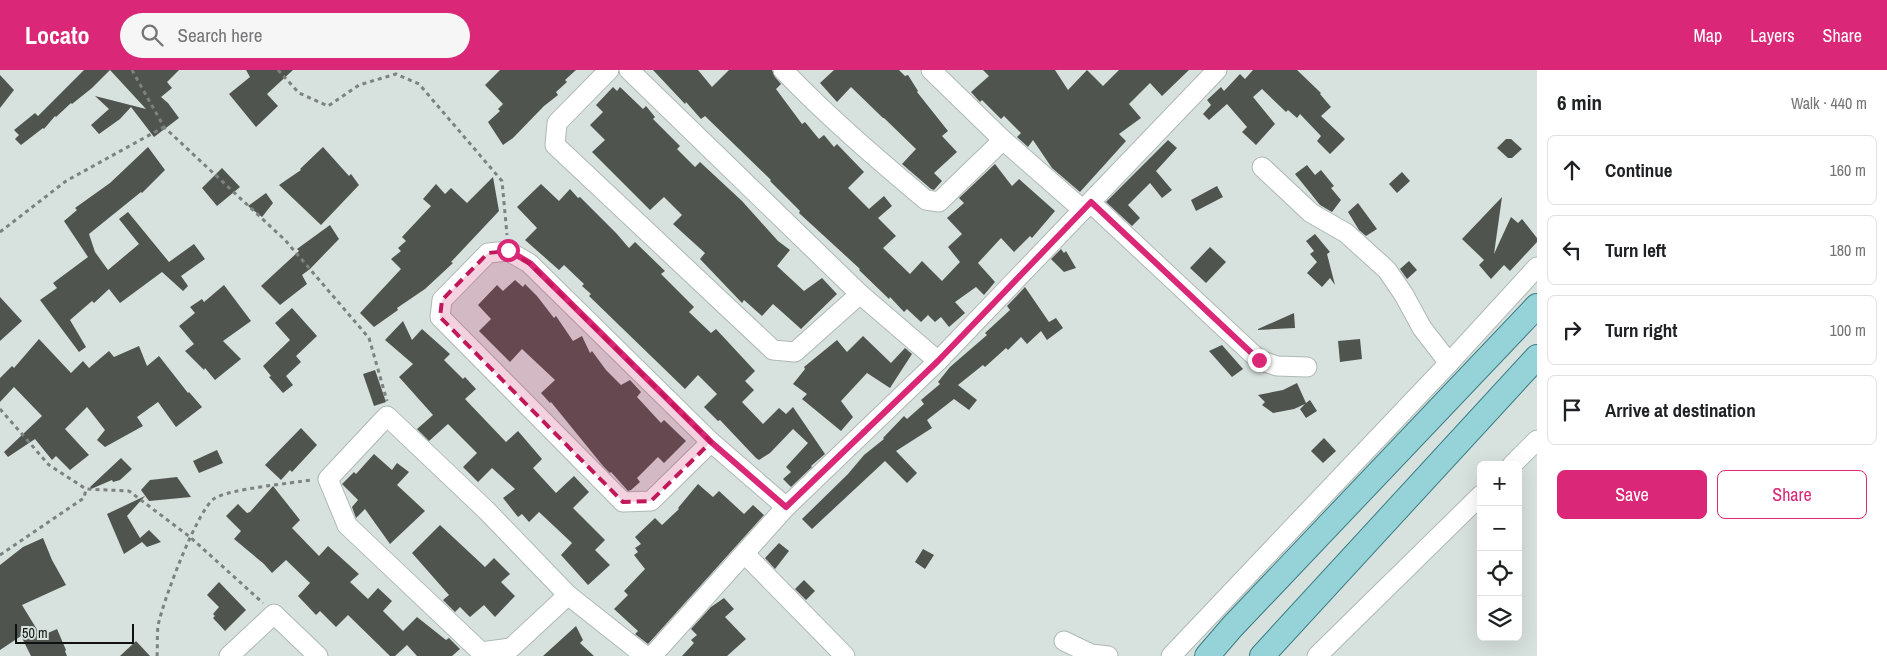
<!DOCTYPE html>
<html lang="en">
<head>
<meta charset="utf-8">
<style>
  body { margin:0; font-family:"Archivo Narrow",sans-serif; background:#f6f6f6; color:#202124 }
  .controls { position:absolute; right:15px; bottom:15px; display:grid; overflow:hidden; border-radius:8px; box-shadow:0 5px 20px #0002 }
  .controls button { width:45px; height:45px; display:grid; place-items:center; padding:0; border:0; border-bottom:1px solid #e0e0e0; background:#fff; color:#202124; font:25px sans-serif }
  .scale { position:absolute; left:15px; bottom:12px; width:119px; box-sizing:border-box; padding-left:5px; border:2px solid #0f1211; border-top:0; font-size:14px; line-height:18px; white-space:nowrap; color:#0f1211; -webkit-text-stroke:4px #d7e1de; paint-order:stroke }
  .stop { position:absolute; width:15px; height:15px; margin:-11px; border:4px solid #db2777; border-radius:50%; background:#fff }
  .stop.end { background:#db2777; border-color:#fff; box-shadow:0 1px 5px #0008 }
  .list { margin:0; padding:0; list-style:none }
  h2 { display:flex; justify-content:space-between; align-items:center; height:65px; margin:0; padding:0 20px; font-size:21px }
  h2 small { font-size:16px; font-weight:400; color:#757577 }
  .list li { display:grid; grid-template-columns:32px 1fr auto; gap:15px; align-items:center; box-sizing:border-box; height:70px; margin:0 10px 10px; padding:0 10px; border:1px solid #e0e0e0; border-radius:8px }
  .list b { display:block; font-size:19px; white-space:nowrap }
  .list em { font-size:16px; font-style:normal; color:#757577 }
  .actions { display:flex; gap:10px; padding:15px 20px }
  .actions a { flex:1; padding:11px 0; border:1px solid #db2777; border-radius:8px; text-align:center; font-size:18px; color:#db2777 }
  .actions .main { background:#db2777; color:#fff }
  .icon { flex:none; width:28px; height:28px; fill:none; stroke:currentColor; stroke-width:2; stroke-linecap:round; stroke-linejoin:round }
  .map { position:relative; flex:none; width:1537px; height:586px; overflow:hidden }
  header { display:flex; align-items:center; gap:30px; box-sizing:border-box; height:70px; padding:0 25px; background:#db2777; color:#fff }
  header strong { font-size:24px }
  nav { display:flex; gap:28px; margin-inline-start:auto; font-size:18px }
  .search { width:350px; height:45px; background:#f6f6f6; display:flex; align-items:center; gap:12px; box-sizing:border-box; padding:0 18px; border-radius:28px; color:#757577; font-size:19px }
  main { display:flex }
  aside { flex:1; background:#fff }
  .map>svg:first-child { display:block }
</style>
</head>
<body>
<header>
<strong>Locato</strong>
<div class="search"><svg class="icon" aria-label="search" viewBox="0 0 24 24"><circle cx="10" cy="10" r="6"/><path d="M15 15l6 6"/></svg>Search here</div>
<nav><a>Map</a><a>Layers</a><a>Share</a></nav>
</header>
<main>
<div class="map">
<svg width="1537" height="586" viewBox="0 0 1537 586">
  <rect width="100%" height="100%" fill="#d7e1de"/>
  <g fill="#4f554e">
    <path d="M84 0H110L92 18 72 34 71 33 56 47 55 46 44 59 43 58 21 75 15 69 19 65 14 60 35 43 38 46Z"/>
    <path d="M110 0H179L167 12 172 18 161 27 168 33 179 48 154 67 131 37 120 49 99 64 91 55 109 39 95 26 146 39Z"/>
    <path d="M246 0H293L267 24 278 36 256 57 229 24 250 7Z"/>
    <path d="M500 0H576L565 10 567 12 556 22 558 25 544 36 513 68 503 75 488 52 500 41 498 39 503 34 485 15Z"/>
    <path d="M653 0H698L712 17 729 0H772L775 7 781 14 776 19 802 54 805 52 819 69 824 65 834 77 837 74 864 102 848 118 869 139 884 126 892 136 878 148 896 166 883 178 910 204 922 191 942 211 960 192 948 177 962 164 947 148 964 133 959 128 995 94 1012 116 1019 109 1055 141 1032 168 1030 166 1014 182 1001 168 978 193 995 212 984 225 976 217 955 232 965 243 949 257 941 247 935 252 928 245 921 252 907 239 904 242 890 227 889 229 859 200 860 199 799 143 800 141 770 111 771 110 705 46 701 49 686 32 685 34Z"/>
    <path d="M834 0H899L905 6 908 5 918 21 917 22 948 61 942 66 957 82 934 103 942 111 934 120 931 119 902 94 916 79 884 48H883L851 17 837 32 820 13Z"/>
    <path d="M983 0H1055L1068 20 1087 0 1103 16 1119 0H1189L1162 26 1150 13 1129 34 1141 48 1119 64 1126 71 1080 122 1052 98 1033 70 1028 77 1017 67 1021 63 1004 46 1001 49 982 30 980 32 971 22 989 6Z"/>
    <path d="M1253 0H1297L1321 23 1320 24 1331 37 1321 46 1345 69 1330 84 1317 71 1321 66 1300 44 1297 48 1288 40 1286 42 1262 19 1253 27 1275 54 1256 75 1242 62 1247 57 1227 34 1209 50 1203 44 1211 35 1207 30 1221 17 1224 21 1240 4 1245 9Z"/>
    <path d="M0 5 14 20 0 38Z"/>
    <path d="M613 17 617 21 620 17 643 39 646 36 655 47 653 49 680 76 677 79 695 97 700 92 742 131 778 171 790 180 777 196 804 221 822 208 837 224 801 259 773 234 762 246 744 230 742 233 700 189 705 183 673 154 682 145 664 127 650 140 592 82 605 70 590 55 603 42 596 35Z"/>
    <path d="M1506 69H1511L1522 79 1512 88H1508L1497 78Z"/>
    <path d="M1168 70 1177 78 1156 101 1172 120 1162 128 1150 113 1128 135 1140 148 1132 156 1106 132Z"/>
    <path d="M148 77 165 100 142 123 141 122 89 164 95 182 108 200 139 174 119 149 128 142 169 192 194 174 205 189 181 206 188 216 183 221 162 202 120 233 109 219 94 233 92 231 70 250 86 277 79 282 40 230 57 218 53 213 88 187 64 151 77 140 75 138 110 113Z"/>
    <path d="M323 77 349 106 351 104 359 115 321 155 279 115 301 100 300 99Z"/>
    <path d="M1307 95 1315 105 1321 100 1334 116 1331 118 1341 130 1332 142 1320 135 1295 104Z"/>
    <path d="M222 98 240 117 217 136 202 118Z"/>
    <path d="M1402 102 1410 111 1397 123 1389 114Z"/>
    <path d="M493 107 499 141 451 192 453 193 425 219 397 238 398 240 374 257 360 243 401 199 391 189 401 181 398 178 406 171 402 167 431 136 423 129 436 114 445 124 451 118 467 133Z"/>
    <path d="M541 114 559 131 570 119 578 128 580 127 617 164 629 178 635 172 665 201 661 204 694 237 689 242 711 263 716 259 755 301 745 311 754 320 742 332 763 354 779 338 786 344 793 337 825 384 811 396 812 397 791 417 783 409 791 402 786 397 808 373 793 359 770 383 759 390 756 388 720 350 718 351 704 337 717 324 698 305 685 319 589 226 591 224 582 216 584 214 564 195 559 200 525 170 537 158 517 137Z"/>
    <path d="M1217 116 1223 127 1196 141 1191 130Z"/>
    <path d="M266 123 273 133 262 147 248 136Z"/>
    <path d="M1502 127 1494 184 1511 147 1518 153 1522 149 1537 168V172L1510 201 1504 195 1491 209 1479 195 1484 190 1462 169Z"/>
    <path d="M1358 133 1377 159 1366 166 1359 160 1348 142Z"/>
    <path d="M330 155 339 169 310 199 302 205 307 214 280 235 261 216 299 181 297 179Z"/>
    <path d="M1315 164 1330 182 1327 184 1335 215 1330 208 1322 217 1307 203 1317 192 1310 184 1314 181 1306 171Z"/>
    <path d="M1210 177 1226 192 1206 213 1190 198Z"/>
    <path d="M1061 179 1064 183 1066 181 1076 198 1064 202 1051 189Z"/>
    <path d="M1409 191 1417 200 1407 209 1400 199Z"/>
    <path d="M515 210 523 217 525 214 537 226 554 248 556 246 573 271 582 266 590 283 592 281 606 300 621 315 630 310 641 322 637 327 661 353 664 350 686 371 664 393 658 387 637 408 640 412 631 420 628 421 611 402 610 403 603 396 551 332 550 333 541 323 555 310 522 279 510 292 479 261 491 249 478 235 497 215 503 221Z"/>
    <path d="M224 215 251 251 223 271 241 289 215 310 205 298 204 300 185 281 194 274 179 256 195 243 190 237 202 229 204 232Z"/>
    <path d="M1025 217 1049 252 1056 248 1063 258 1047 270 1041 261 1027 274 1021 267 1008 280 1006 278 985 297 983 295 958 315 977 330 969 340 954 329 927 350 932 358 896 381 917 403 907 413 885 391 812 459 802 449 848 404 864 385 884 369 883 368 904 346 907 349 924 334 921 330 940 314 938 312 950 297 987 265 985 263 1010 240 1007 236Z"/>
    <path d="M0 227 22 251 0 271Z"/>
    <path d="M292 238 317 266 296 286 301 292 286 306 293 315 283 323 269 307 271 306 263 296 290 270 275 253Z"/>
    <path d="M1294 243 1295 258 1258 260V259Z"/>
    <path d="M403 251 412 270 422 259 450 284 444 290 463 309 465 307 476 319 465 329 506 372 518 361 542 389 533 398 556 423 574 406 589 422 573 438 605 470 595 480 610 495 588 515 561 485 572 473 539 442 529 452 522 444 518 447 503 428 515 419 492 398 478 412 463 397 477 383 448 354 429 371 417 359 433 345 399 307 413 294 385 270Z"/>
    <path d="M863 266 891 293 905 278 912 284 890 318 867 303 841 331 853 347 841 361 802 329 807 324 793 314 805 299 804 297 837 270 847 282Z"/>
    <path d="M39 269 71 303 83 291 89 298 109 281 114 287 139 276 147 296 159 286 188 323 189 322 202 337 176 357 158 332 137 347 143 356 105 377 97 370 105 360 87 337 65 359 89 385 70 400 56 386 52 390 35 369 8 387 4 382 42 346 14 317 0 332V308L12 296 14 298Z"/>
    <path d="M1360 269 1362 289 1340 292 1338 271Z"/>
    <path d="M1222 275 1243 299 1232 307 1209 281Z"/>
    <path d="M375 300 386 332 374 336 363 304Z"/>
    <path d="M1297 313 1306 333 1310 330 1317 341 1306 348 1300 339 1305 334 1294 339 1273 343 1262 335 1265 332 1258 325 1283 320Z"/>
    <path d="M301 358 317 375 292 402 290 400 281 410 265 395Z"/>
    <path d="M1324 368 1336 381 1323 393 1311 381Z"/>
    <path d="M217 380 223 393 199 403 193 391Z"/>
    <path d="M374 384 392 400 397 393 409 402 397 415 425 441 390 474 365 439 356 448 352 437 358 430 342 414 354 402 356 404Z"/>
    <path d="M121 388 132 399 120 410 113 412 112 410 91 419 90 417Z"/>
    <path d="M177 407 191 427 149 431 141 420 150 410Z"/>
    <path d="M698 414 713 427 719 421 744 444 753 435 764 445 648 574 635 564 638 561 614 539 628 525 624 521 645 499 634 485 638 482 635 478 641 474 635 467 655 448 662 455 679 439 678 438Z"/>
    <path d="M273 416 300 450 292 458 319 486 328 476 359 504 350 512 368 529 378 518 392 531 383 541 403 561 417 547 446 570 449 568 460 579 452 586H417L407 575 395 586H390L348 545 336 557 320 541 316 545 298 526 310 513 286 490 272 503 264 494 234 469 241 461 226 446 238 434 247 443 250 442Z"/>
    <path d="M145 426 127 446 140 468 149 460 161 472 147 477 142 472 124 484 107 444Z"/>
    <path d="M440 455 485 497 494 488 510 504 501 512 515 526 495 547 484 535 470 547 460 537 455 542 443 530 449 525 412 483Z"/>
    <path d="M43 468 52 490 66 515 22 535 41 566 57 559 66 580 65 581 67 586H31L21 566 0 580V495L23 477Z"/>
    <path d="M779 473 789 481 775 499 765 488Z"/>
    <path d="M923 479 934 485 925 499 915 492Z"/>
    <path d="M804 510 815 521 806 530 795 519Z"/>
    <path d="M219 512 246 540 225 561 213 548 215 546 213 544 219 537 207 525Z"/>
    <path d="M724 528 734 539 725 547 746 569 727 586H682L694 573 691 570 697 565 691 559 711 537Z"/>
    <path d="M576 556 583 570 580 573 594 586H543Z"/>
    <path d="M136 571 150 586H120Z"/>
  </g>
  <g fill="none" stroke-linecap="round" stroke-linejoin="round">
    <g stroke="#aeb8b5" stroke-width="21">
      <g id="minor">
        <path d="M609 0 557 53 555 75 773 280 795 282 860 224"/>
        <path d="M629 0 860 224 938 291"/>
        <path d="M783 0C828 47 876 88 926 130L939 132 1003 70"/>
        <path d="M931 0 1003 70 1083 140"/>
        <path d="M1262 97 1311 143 1346 163 1387 200 1404 225 1422 258 1449 293"/>
        <path d="M1091 133 1259 290 1277 296 1307 297"/>
        <path d="M711 372 651 431 623 432 440 247 442 230 488 183 508 181 529 193 711 372 786 437"/>
        <path d="M1512 395 1537 370"/>
        <path d="M745 484 845 586"/>
        <path d="M568 525 511 578 481 582 347 455 328 409 387 346 487 441 568 525 645 586"/>
        <path d="M1064 571 1091 584 1108 586"/>
        <path d="M229 586 274 544 318 586"/>
        <path d="M652 586 786 437 938 291 1217 0"/>
        <path d="M1171 586 1449 293 1537 197"/>
        <path d="M1317 586 1481 425"/>
      </g>
    </g>
    <g stroke="#397c83" stroke-width="26">
      <g id="major">
        <path d="M1207 586 1232 557 1537 236"/>
        <path d="M1262 586 1537 287"/>
      </g>
    </g>
    <g stroke="#7b8280" stroke-width="3" stroke-dasharray="4 4" stroke-linecap="butt">
      <path d="M132 0 164 57 285 170 369 268 387 331"/>
      <path d="M278 0 299 23 328 36 359 15 396 4 419 14 502 111 507 165"/>
      <path d="M0 162 66 111 164 57"/>
      <path d="M0 339 49 395 86 419 129 421 190 467 263 533"/>
      <path d="M0 485 84 428 86 419"/>
      <path d="M157 586C158 574 156 559 160 548 165 527 198 438 215 428 230 419 292 413 312 410"/>
    </g>
    <use href="#minor" stroke="#fff" stroke-width="19"/>
    <use href="#major" stroke="#96d3d9" stroke-width="24"/>
  </g>
  <g fill="none" stroke-linecap="round" stroke-linejoin="round">
    <path stroke="#db2777" stroke-width="6" d="M508 180 530 193 711 372 786 437 938 291 1091 132 1259 290"/>
  </g>
  <path fill="#c2185b" fill-opacity="0.2" stroke="#c2185b" stroke-width="4" stroke-dasharray="10 6" stroke-linejoin="round" d="M508 181 529 193 711 372 651 431 623 432 440 247 442 230 488 183Z"/>
</svg>
<div class="controls">
<button>+</button>
<button>−</button>
<button><svg class="icon" aria-label="locate" viewBox="0 0 24 24"><circle cx="12" cy="12" r="6"/><path d="M12 2v4M12 18v4M2 12h4M18 12h4"/></svg></button>
<button><svg class="icon" aria-label="layers" viewBox="0 0 24 24"><path d="M12 4l9 5-9 5-9-5zM3 14l9 5 9-5"/></svg></button>
</div>
<div class="scale">50 m</div>
<div class="stop" style="left:508px;top:180px"></div>
<div class="stop end" style="left:1259px;top:290px"></div>
</div>
<aside>
<h2>6 min<small>Walk · 440 m</small></h2>
<ul class="list">
<li><svg class="icon" aria-label="ahead" viewBox="0 0 24 24"><path d="M12 20V5M6 11l6-6 6 6"/></svg><div><b>Continue</b></div><em>160 m</em></li>
<li><svg class="icon" aria-label="left" viewBox="0 0 24 24"><path d="M17 20v-9H6M10 6l-5 5 5 5"/></svg><div><b>Turn left</b></div><em>180 m</em></li>
<li><svg class="icon" aria-label="right" viewBox="0 0 24 24"><path d="M7 20v-9h11M14 6l5 5-5 5"/></svg><div><b>Turn right</b></div><em>100 m</em></li>
<li><svg class="icon" aria-label="arrive" viewBox="0 0 24 24"><path d="M6 21V4h12l-3 4 3 4H6"/></svg><div><b>Arrive at destination</b></div></li>
</ul>
<div class="actions"><a class="main">Save</a><a>Share</a></div>
</aside>
</main>
</body>
</html>
